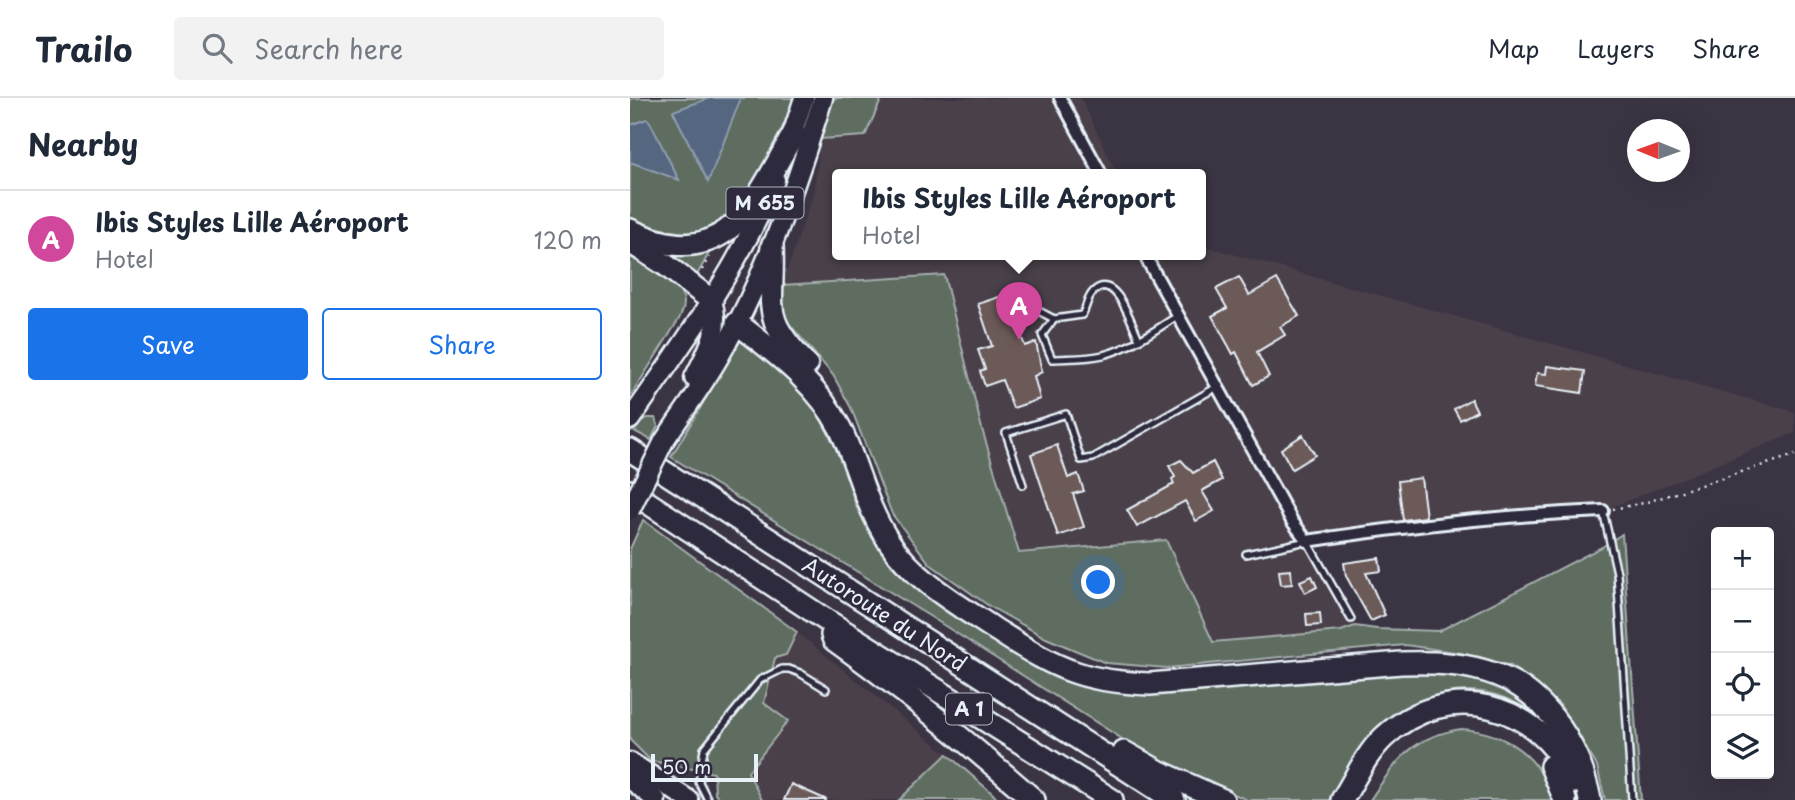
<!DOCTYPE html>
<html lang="en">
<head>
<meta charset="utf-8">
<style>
  body { margin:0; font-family:"Playpen Sans",sans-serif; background:#f2f2f3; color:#1f2937 }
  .controls { position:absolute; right:21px; bottom:21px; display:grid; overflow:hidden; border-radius:7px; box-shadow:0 7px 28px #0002 }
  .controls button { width:63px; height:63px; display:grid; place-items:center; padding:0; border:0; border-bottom:2px solid #e0e1e3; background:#fff; color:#1f2937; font:35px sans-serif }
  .compass { position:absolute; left:997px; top:21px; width:63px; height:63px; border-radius:50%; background:#fff; box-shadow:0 7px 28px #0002; rotate:271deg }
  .scale { position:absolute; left:21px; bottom:18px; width:107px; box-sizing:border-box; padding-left:7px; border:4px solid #e8f1f8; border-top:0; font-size:19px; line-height:24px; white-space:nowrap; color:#e8f1f8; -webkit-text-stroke:5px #2f2a3d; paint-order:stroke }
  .you { position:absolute; left:469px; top:485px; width:24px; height:24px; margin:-18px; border:5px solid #fff; border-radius:50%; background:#1a73e8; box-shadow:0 0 0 10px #1a73e833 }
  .badge { display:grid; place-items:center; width:46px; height:46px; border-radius:50%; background:#1a73e8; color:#fff; font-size:23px; font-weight:700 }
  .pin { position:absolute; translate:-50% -58px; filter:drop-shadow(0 2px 4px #0008) }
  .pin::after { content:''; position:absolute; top:37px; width:24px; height:21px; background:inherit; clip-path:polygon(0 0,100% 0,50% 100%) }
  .popup { position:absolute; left:202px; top:71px; width:374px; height:91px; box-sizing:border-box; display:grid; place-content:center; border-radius:7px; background:#fff; filter:drop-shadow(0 2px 5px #0005); font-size:23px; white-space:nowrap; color:#747a83 }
  .popup b { font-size:26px; color:#1f2937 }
  .popup::after { content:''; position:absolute; left:50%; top:100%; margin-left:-14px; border:14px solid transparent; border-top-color:#fff }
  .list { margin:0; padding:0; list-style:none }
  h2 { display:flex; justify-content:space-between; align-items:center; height:91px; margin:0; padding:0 28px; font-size:30px }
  h2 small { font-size:23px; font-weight:400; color:#747a83 }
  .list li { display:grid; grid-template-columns:46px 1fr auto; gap:21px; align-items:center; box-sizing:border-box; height:98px; padding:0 28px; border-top:2px solid #e0e1e3 }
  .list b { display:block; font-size:26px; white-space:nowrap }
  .list p { margin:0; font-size:23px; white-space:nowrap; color:#747a83 }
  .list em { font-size:23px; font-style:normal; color:#747a83 }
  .actions { display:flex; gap:14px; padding:21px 28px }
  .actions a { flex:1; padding:16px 0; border:2px solid #1a73e8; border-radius:7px; text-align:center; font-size:24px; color:#1a73e8 }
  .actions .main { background:#1a73e8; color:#fff }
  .icon { flex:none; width:38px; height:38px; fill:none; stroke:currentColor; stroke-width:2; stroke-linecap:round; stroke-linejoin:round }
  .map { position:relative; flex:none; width:1165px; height:702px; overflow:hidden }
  header { display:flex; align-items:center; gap:42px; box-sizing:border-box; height:98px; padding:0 35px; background:#fff; border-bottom:2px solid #e0e1e3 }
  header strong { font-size:33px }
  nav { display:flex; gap:38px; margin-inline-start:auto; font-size:24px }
  .search { width:490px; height:63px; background:#f2f2f3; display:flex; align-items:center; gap:18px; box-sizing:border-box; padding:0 24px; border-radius:7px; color:#747a83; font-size:26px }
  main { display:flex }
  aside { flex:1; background:#fff }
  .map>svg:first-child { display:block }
</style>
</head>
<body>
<header>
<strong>Trailo</strong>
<div class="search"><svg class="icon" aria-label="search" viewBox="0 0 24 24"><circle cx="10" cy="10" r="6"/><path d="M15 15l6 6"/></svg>Search here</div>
<nav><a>Map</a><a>Layers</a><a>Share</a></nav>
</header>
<main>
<aside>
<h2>Nearby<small></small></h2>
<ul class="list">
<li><span class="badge" style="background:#d1479c">A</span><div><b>Ibis Styles Lille Aéroport</b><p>Hotel</p></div><em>120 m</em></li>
</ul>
<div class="actions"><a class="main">Save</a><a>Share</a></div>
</aside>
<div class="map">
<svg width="1165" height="702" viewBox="0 0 1165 702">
  <rect width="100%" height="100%" fill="#3b3443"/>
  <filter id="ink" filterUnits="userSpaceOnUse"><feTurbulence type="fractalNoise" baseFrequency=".0143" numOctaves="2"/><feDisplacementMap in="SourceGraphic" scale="14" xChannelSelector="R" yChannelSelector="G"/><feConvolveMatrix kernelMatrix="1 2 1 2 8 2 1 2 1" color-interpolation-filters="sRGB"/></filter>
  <g filter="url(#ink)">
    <g fill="#4a3f4a">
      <path d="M252 0H451L487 76H207V156H571V147L1165 314V335L972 413 678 444 725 528 711 533 583 544 536 442 389 456 352 331 222 184 152 187 183 97 191 41 235 38Z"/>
      <path d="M167 534 317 656 269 702H132L118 674 158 623 134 605 145 560 156 557Z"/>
    </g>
    <g fill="#5f6c61" stroke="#a4aeac" stroke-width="2">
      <path d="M4 0H164C157 22 146 44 136 64 101 130 73 153 0 119V2Z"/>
      <path d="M203 0H252L235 38 191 41Z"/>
      <path d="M84 146 66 179 29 149Z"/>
      <path d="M0 158C13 166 49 185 53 199 56 207 52 214 49 221L0 299Z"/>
      <path d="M314 177 352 331 389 455 536 442 583 544 711 533 725 528 747 531 809 533 972 449 992 436 1011 702H975L967 668 930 607 881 568 831 555 775 547 537 570 476 565 416 540 359 508 300 466 262 416 221 310 203 277 155 221 151 207 152 187Z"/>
      <path d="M111 241 147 269 172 294 188 316 211 359 226 408 248 449 262 468 295 497 427 577 788 573C837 577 869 576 904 615 892 608 880 601 866 597 820 584 765 606 736 643 722 661 712 682 700 702H617L516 656 304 521 41 359Z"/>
      <path d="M18 320H25L28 328 21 342 2 332 11 322Z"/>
      <path d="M13 422 167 534 156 557 145 560 134 605 158 623 118 674 132 702H90L85 696 84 675 21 663 0 642V451Z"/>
      <path d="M831 631C876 634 910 658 923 702H740C767 662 781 639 831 631Z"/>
      <path d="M317 656 363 696 368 702H269Z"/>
    </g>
    <g fill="#556680" stroke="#909eb0" stroke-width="2">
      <path d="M80 0H111L78 84 43 13Z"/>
      <path d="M17 21 20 24 49 82 0 64V27Z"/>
    </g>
    <g fill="#6c5a59" stroke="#e8f1f8" stroke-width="2">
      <path d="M609 179 619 197 647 181 669 218 650 229 655 237 627 254 639 278 623 287 606 254 603 256 582 218 597 210 586 191Z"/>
      <path d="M375 197 395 248 406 244 412 274 404 278 410 301 383 310 372 282 355 288 350 273 355 271 348 252 362 248 348 206Z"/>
      <path d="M917 268 955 273 952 295 905 288 907 275 916 276Z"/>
      <path d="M841 301 847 313 830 322 824 311Z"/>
      <path d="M673 337 685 357 662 371 651 351Z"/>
      <path d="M427 347 438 380 448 376 454 393 443 396 454 429 428 438 401 356Z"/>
      <path d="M551 362 563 375 583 364 592 382 572 393 584 413 566 423 555 403 507 429 497 412 544 386 542 381 545 379 539 368Z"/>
      <path d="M791 380 796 419 773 422 768 383Z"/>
      <path d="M749 460 751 473 736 475 755 517 741 523 716 478 714 465Z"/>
      <path d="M661 472 662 486 651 487 649 473Z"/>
      <path d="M682 478 687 489 675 495 670 483Z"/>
      <path d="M690 515 691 527 677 528 676 516Z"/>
      <path d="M161 686 197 702H154Z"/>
    </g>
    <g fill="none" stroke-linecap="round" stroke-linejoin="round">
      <g stroke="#e8f1f8" stroke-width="10">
        <g id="service">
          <path d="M386 201 424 221"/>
          <path d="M509 241C502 227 486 173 464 193 457 199 457 209 452 217L424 221 412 237 422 261C438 260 457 261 473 257 500 250 524 233 547 218"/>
          <path d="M393 387 376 335 436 316 451 362 463 360 587 289"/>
          <path d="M973 413 987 475 1002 702"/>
          <path d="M616 456 677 443 721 521"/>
          <path d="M78 702 69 684 74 651 130 582 152 571H159L170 575 196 591"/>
        </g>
      </g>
      <g stroke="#e8f1f8" stroke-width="16">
        <g id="minor">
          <path d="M430 0 471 76"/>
          <path d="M514 156 662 423 677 443C775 428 874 417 973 413"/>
        </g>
      </g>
      <g stroke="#e8f1f8" stroke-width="23">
        <g id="primary">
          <path d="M159 46 174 0"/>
          <path d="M64 280C76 255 92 232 82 203"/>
          <path d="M0 322C54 244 109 170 145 82"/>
          <path d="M34 343C53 314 75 285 92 254 137 174 166 87 193 0"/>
          <path d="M0 664 59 702"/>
          <path d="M0 681 26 702"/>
        </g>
      </g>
      <g stroke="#e8f1f8" stroke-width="26">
        <g id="motorway">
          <path d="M0 132C96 179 124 105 164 35"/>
          <path d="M0 144 37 168 82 203"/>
          <path d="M142 148C145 211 128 216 177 267"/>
          <path d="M107 225C146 256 187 285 210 330 228 367 235 407 258 442 283 481 325 505 363 530 390 547 416 565 447 575 471 583 495 585 520 586L771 565C803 564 836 565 867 577 918 596 950 651 960 702"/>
          <path d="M0 352 544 702"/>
          <path d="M0 393 196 522 482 702"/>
          <path d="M202 537 204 542C274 592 340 646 404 702"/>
          <path d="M494 654 528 673 593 702"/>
          <path d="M921 668 935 702"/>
          <path d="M712 702C725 681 736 656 754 639 818 579 911 605 944 684"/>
        </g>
      </g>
      <g stroke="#e8f1f8" stroke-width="2.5" stroke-dasharray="2 5" stroke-linecap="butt">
        <path d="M72 172 79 159"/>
        <path d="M983 411 1014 405 1165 357"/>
      </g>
      <use href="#service" stroke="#2f2a3d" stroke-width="5"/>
      <use href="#minor" stroke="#2f2a3d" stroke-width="10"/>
      <use href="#primary" stroke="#2f2a3d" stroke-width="18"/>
      <use href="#motorway" stroke="#2f2a3d" stroke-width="21"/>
      <g stroke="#e8f1f8" stroke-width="23" stroke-linecap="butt">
        <path id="primary-bridge" d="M0 412 34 343"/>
      </g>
      <use href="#primary-bridge" stroke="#2f2a3d" stroke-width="18"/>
    </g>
  </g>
  <g text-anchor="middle" stroke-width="5" stroke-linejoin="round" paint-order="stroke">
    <g fill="#2f2a3d" stroke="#b0b5c0" stroke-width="2">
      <rect x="96.5" y="89.5" width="77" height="31" rx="5"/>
      <rect x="316" y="595.5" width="46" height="31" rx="5"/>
    </g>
    <g font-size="19" font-weight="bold" fill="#e8f1f8">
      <text x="135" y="112">M 655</text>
      <text x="339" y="618">A 1</text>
    </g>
    <g font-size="21" fill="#e8f1f8" stroke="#2f2a3d">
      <text transform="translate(254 517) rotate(33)" y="7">Autoroute du Nord</text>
    </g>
  </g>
</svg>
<div class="controls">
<button>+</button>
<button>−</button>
<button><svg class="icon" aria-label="locate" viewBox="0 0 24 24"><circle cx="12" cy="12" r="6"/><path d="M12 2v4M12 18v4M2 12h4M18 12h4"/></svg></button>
<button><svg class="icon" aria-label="layers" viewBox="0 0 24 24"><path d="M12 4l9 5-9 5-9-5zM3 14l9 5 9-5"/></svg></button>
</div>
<svg class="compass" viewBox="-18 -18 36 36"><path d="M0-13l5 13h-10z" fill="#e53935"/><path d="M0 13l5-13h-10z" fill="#747a83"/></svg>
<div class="scale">50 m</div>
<div class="you"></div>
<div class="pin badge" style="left:389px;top:242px;background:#d1479c">A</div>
<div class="popup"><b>Ibis Styles Lille Aéroport</b>Hotel</div>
</div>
</main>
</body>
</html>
